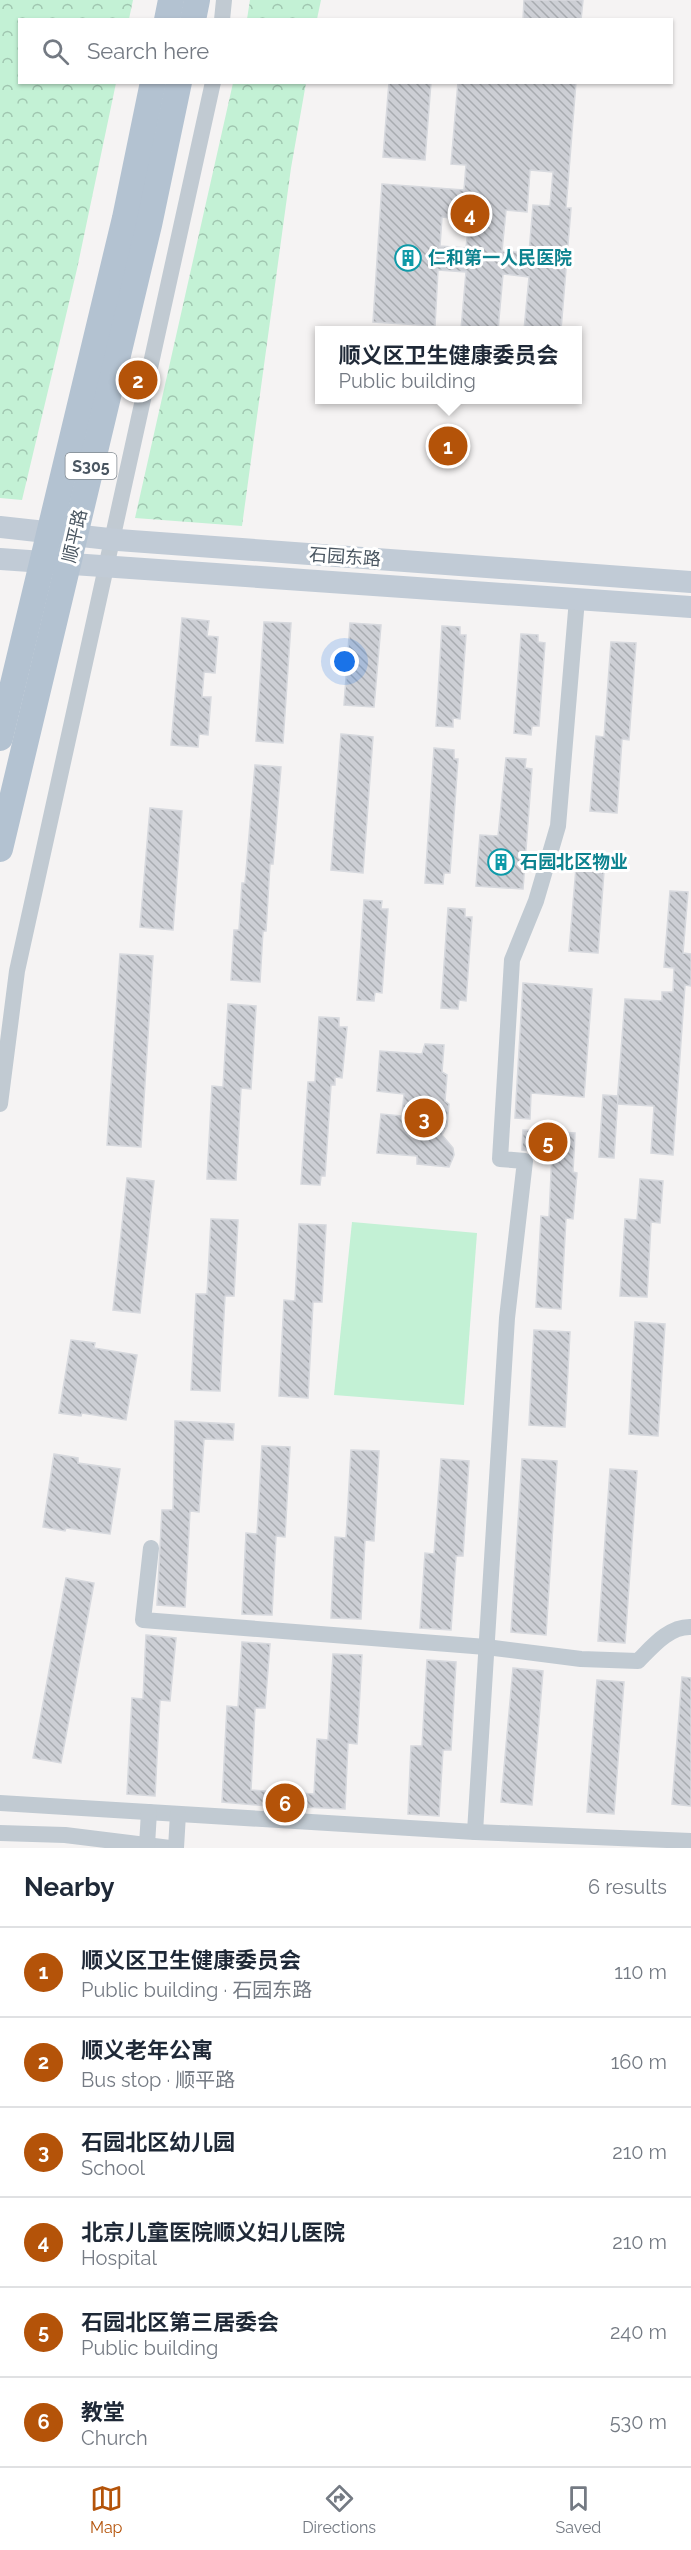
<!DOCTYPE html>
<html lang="en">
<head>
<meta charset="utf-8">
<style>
  body { margin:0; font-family:Raleway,"Noto Sans SC",sans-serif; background:#f6f6f7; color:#1f2937 }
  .you { position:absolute; left:345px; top:662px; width:21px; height:21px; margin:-15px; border:4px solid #fff; border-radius:50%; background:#1a73e8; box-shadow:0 0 0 9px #1a73e833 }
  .badge { display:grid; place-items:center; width:39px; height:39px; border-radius:50%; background:#b45309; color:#fff; font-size:20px; font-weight:700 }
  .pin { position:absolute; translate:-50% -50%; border:3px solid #fff; box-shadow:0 2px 6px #0006 }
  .popup { position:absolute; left:315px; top:326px; width:267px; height:78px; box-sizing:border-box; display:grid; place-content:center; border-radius:0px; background:#fff; filter:drop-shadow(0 2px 4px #0005); font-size:20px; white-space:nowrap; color:#747a83 }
  .popup b { font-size:22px; color:#1f2937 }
  .popup::after { content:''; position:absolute; left:50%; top:100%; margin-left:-12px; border:12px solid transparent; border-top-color:#fff }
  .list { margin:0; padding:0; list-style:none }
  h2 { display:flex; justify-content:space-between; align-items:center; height:78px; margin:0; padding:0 24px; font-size:26px }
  h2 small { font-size:20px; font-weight:400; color:#747a83 }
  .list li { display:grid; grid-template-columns:39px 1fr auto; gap:18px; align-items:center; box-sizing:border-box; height:90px; padding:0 24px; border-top:2px solid #e0e1e3 }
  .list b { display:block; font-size:22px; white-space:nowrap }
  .list p { margin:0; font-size:20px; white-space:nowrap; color:#747a83 }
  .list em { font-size:20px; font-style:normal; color:#747a83 }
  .icon { flex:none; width:33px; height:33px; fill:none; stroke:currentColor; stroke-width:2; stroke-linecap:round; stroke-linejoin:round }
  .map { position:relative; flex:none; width:691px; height:1848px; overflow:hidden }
  .search { position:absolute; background:#fff; box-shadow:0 2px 4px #0004; left:18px; right:18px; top:18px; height:66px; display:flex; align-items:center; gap:15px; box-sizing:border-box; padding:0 21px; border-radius:0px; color:#747a83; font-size:22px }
  .sheet { height:618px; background:#fff }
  nav { display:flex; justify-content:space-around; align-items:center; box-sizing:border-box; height:84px; border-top:2px solid #e0e1e3; background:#fff; font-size:16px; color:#747a83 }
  nav a { display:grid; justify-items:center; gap:3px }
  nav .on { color:#b45309 }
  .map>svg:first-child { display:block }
</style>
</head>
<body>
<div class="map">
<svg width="691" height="1848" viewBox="0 0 691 1848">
  <defs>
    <pattern id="forest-crowns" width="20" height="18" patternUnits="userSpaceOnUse" patternTransform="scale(1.5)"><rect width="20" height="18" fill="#c3f1d5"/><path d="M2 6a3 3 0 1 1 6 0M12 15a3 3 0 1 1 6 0" fill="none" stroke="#a0c6b0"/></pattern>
    <pattern id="building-back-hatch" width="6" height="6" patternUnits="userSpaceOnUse" patternTransform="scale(1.5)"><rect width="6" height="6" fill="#cdcfd5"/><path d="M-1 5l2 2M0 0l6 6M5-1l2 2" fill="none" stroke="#a8abb0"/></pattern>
  </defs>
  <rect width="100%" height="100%" fill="#f5f3f3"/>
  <g fill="url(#forest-crowns)">
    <path d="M0 0H133L129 19 20 20V82L116 83 77 269 22 500 0 498Z"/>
    <path d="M250 0H321L317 19H247Z"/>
    <path d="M233 83H306L291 168 242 526 135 518Z"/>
  </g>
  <path fill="#c3f1d5" d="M352 1222 477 1233 464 1405 334 1395Z"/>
  <g fill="url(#building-back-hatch)" stroke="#d7d9de" stroke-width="1.5" fill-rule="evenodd">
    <path d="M524 0H583L581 20H523Z"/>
    <path d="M389 82H431L425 160 383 157Z"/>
    <path d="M458 82H576L566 208H571L561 330H524L529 277 503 274 498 330 461 329 466 272 438 270 435 326 373 322 382 184 464 190 466 165 451 164ZM530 170 553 172 550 206 533 205 529 253 502 251 506 210 527 212ZM442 217 469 220 466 248 440 246Z"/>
    <path d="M182 618 209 621 207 636 218 637 215 673 204 672 202 697H211L208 735 199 734 198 747 171 745Z"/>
    <path d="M264 622 291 623 283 743 256 741Z"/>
    <path d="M350 623 381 625 374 707 344 705Z"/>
    <path d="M442 626 460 627V635H466L460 719 453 718V727L436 726Z"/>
    <path d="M521 634 538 635V642L545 643 539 726H532L531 735 514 733Z"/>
    <path d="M611 642 636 643 629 740 622 739 617 813 590 811 596 736 604 737Z"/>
    <path d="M341 734 373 737 363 873 331 870Z"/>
    <path d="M434 748 454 750V759H458L450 873H444L443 884 425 883Z"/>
    <path d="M506 758 526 759 525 768 532 769 523 889 476 886 480 835 498 836Z"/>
    <path d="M255 765 281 767 273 864H270L266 931H263L260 982 231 980 234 930H239L242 883H245Z"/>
    <path d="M150 808 182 811 173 930 140 927Z"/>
    <path d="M577 856 605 858 598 953 569 951Z"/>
    <path d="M670 891 688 892 683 953 691 954V986L685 985 673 1155 651 1153 654 1106 617 1104 625 999 662 1001V992H673L674 968 664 967Z"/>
    <path d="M364 900 382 901 381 909H388L382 993 375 992 374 1001 357 1000Z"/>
    <path d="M448 908 465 909V917H472L466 1001 459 1000 458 1009 441 1008Z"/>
    <path d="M120 954 153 956 141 1147 107 1145Z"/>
    <path d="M523 983 592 989 584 1097 531 1093 530 1119 515 1118Z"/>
    <path d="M228 1004 256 1006 251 1089 241 1088 236 1180 207 1179 212 1086 223 1087Z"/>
    <path d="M319 1017 339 1018V1027H347L342 1078 335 1077V1085H331L325 1176H321L320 1185 301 1184 308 1082H315Z"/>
    <path d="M425 1044 444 1045 442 1072 447 1075 445 1101 449 1104 447 1126 442 1135 453 1148 454 1155 449 1167 417 1164V1156L377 1153 381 1114 402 1116 404 1094 377 1091 380 1051 422 1054Z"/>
    <path d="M603 1095 618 1096 614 1158 599 1157Z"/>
    <path d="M523 1130 575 1133 573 1172 577 1173 573 1219 566 1218 561 1309 536 1307 541 1216 549 1217 552 1153 522 1150Z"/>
    <path d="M127 1178 154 1181 140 1313 113 1310Z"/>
    <path d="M640 1179 663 1181 660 1223 651 1222 647 1297 620 1296 625 1219 637 1220Z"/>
    <path d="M211 1219 238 1220 234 1296H225L220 1391 191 1390 196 1294H207Z"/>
    <path d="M299 1224 326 1225 322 1302H313L308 1398 279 1396 284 1300 295 1301Z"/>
    <path d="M635 1322 665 1324 658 1436 629 1434Z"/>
    <path d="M534 1330 570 1332 565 1427 529 1425Z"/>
    <path d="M71 1340 95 1343 94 1348 137 1355 126 1420 82 1413 81 1416 59 1413Z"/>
    <path d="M175 1421 234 1424 233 1440 204 1439 199 1512 190 1511 185 1607 157 1605 162 1510H173Z"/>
    <path d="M262 1446 290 1447 285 1537 276 1536 272 1615 242 1614 246 1533 257 1534Z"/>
    <path d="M351 1450 379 1451 374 1541 365 1540 361 1619 331 1618 335 1537 346 1538Z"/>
    <path d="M54 1454 78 1458V1463L120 1469 110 1534 66 1528 65 1531 43 1527Z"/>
    <path d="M441 1459 469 1461 463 1556H456L451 1630 420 1628 425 1553 434 1554Z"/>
    <path d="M522 1459 557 1461 546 1635 511 1632Z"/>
    <path d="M610 1469 637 1471 625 1643 598 1641Z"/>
    <path d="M66 1578 94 1583 61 1763 33 1758Z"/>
    <path d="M146 1635 176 1638 170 1701 160 1700 155 1796 127 1794 132 1698 143 1699Z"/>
    <path d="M242 1642 270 1644 265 1708H255L251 1790 314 1794 317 1739 328 1740 333 1654 362 1655 357 1744 348 1743 345 1809 301 1807V1809L222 1802 227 1706 238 1707Z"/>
    <path d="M427 1660 456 1662 451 1750H443L439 1816 408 1814 411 1746H422Z"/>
    <path d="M513 1668 543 1671 532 1805 501 1802Z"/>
    <path d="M682 1677 691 1678V1806L672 1804Z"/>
    <path d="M597 1680 624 1682 614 1814 587 1812Z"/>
  </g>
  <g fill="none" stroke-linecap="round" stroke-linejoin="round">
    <g stroke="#c1cad2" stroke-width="16">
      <path d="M222 20 224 0"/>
      <path d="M0 1104 17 971 213 82"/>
      <path d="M151 1548 143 1620 486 1647 581 1659 638 1661C652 1647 669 1626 691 1627"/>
      <path d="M0 1803 475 1832 691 1841"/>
      <path d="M475 1832 507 1318 525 1161 500 1159 512 960 536 901 558 826 577 599"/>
      <path d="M0 1833 65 1835 170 1848"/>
      <path d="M147 1845 149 1812"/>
      <path d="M176 1848 178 1814"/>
    </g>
    <g stroke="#c1cbd6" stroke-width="22">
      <path d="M0 527 118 540 691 582"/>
      <path d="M0 559 691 607"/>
    </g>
    <g stroke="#b3c2d1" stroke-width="26">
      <path d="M167 20 171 0"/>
      <path d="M193 20 197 0"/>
      <path d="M0 738 125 218 153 82"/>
      <path d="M0 849 149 225 179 82"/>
    </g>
  </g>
  <defs>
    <g id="building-ring" transform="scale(1.35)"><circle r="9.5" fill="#fff" stroke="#0f9aa8" stroke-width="1.5"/><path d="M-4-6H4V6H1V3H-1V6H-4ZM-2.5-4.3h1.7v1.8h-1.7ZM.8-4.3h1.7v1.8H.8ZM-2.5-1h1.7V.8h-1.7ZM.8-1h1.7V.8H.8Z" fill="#0f9aa8"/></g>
  </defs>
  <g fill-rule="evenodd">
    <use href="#building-ring" x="408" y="258"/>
    <use href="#building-ring" x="501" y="862"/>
  </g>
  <g text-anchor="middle" stroke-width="6" stroke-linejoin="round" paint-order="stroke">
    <rect fill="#fff" stroke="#808990" stroke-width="1.5" x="65.5" y="453" width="51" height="26" rx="4.5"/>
    <g font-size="16" font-weight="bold" fill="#4a5661">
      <text x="91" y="472">S305</text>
    </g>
    <g font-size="18" font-weight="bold" fill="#0d838f" stroke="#fff" text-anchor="start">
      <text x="428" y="264">仁和第一人民医院</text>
      <text x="520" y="868">石园北区物业</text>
    </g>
    <g font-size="18" fill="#4a5661" stroke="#fff">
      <text transform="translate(75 536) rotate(-77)" y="6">顺平路</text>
      <text transform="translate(345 557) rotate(4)" y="6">石园东路</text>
    </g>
  </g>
</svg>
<div class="you"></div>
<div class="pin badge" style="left:448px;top:446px">1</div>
<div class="popup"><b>顺义区卫生健康委员会</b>Public building</div>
<div class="pin badge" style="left:138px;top:380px">2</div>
<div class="pin badge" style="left:424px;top:1118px">3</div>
<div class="pin badge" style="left:470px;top:214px">4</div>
<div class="pin badge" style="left:548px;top:1142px">5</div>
<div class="pin badge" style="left:285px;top:1803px">6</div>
<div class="search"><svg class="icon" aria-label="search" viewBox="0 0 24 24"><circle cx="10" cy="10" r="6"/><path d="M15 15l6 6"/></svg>Search here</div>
</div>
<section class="sheet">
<h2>Nearby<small>6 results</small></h2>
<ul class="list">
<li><span class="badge">1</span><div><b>顺义区卫生健康委员会</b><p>Public building · 石园东路</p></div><em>110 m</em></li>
<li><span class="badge">2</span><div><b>顺义老年公寓</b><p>Bus stop · 顺平路</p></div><em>160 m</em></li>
<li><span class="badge">3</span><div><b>石园北区幼儿园</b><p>School</p></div><em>210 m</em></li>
<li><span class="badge">4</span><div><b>北京儿童医院顺义妇儿医院</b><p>Hospital</p></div><em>210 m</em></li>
<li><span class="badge">5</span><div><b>石园北区第三居委会</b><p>Public building</p></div><em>240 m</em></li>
<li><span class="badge">6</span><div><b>教堂</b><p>Church</p></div><em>530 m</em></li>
</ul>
</section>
<nav>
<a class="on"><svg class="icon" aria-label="map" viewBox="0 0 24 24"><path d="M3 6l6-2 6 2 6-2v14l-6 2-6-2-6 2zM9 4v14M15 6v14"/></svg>Map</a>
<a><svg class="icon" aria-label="directions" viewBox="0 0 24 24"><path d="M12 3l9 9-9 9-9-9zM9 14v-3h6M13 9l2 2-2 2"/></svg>Directions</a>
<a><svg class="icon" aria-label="saved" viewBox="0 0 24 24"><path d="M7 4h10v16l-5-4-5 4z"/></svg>Saved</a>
</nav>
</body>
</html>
